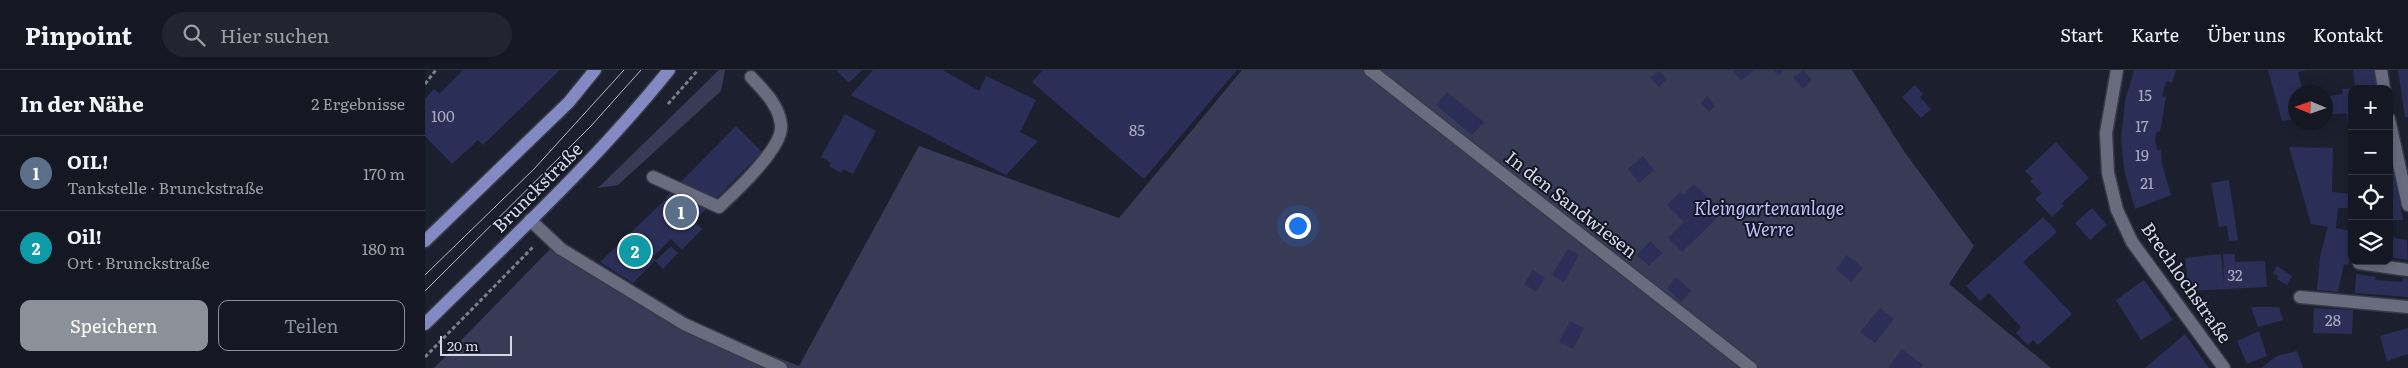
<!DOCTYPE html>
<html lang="de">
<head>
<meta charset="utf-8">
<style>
  body { margin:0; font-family:Literata,serif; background:#22242f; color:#f1f3f6 }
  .controls { position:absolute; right:15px; top:15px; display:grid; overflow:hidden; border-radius:10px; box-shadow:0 2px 12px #0003 }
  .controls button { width:45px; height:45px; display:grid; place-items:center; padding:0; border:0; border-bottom:1px solid #343640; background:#151722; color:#f1f3f6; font:25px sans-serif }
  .compass { position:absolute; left:1863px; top:15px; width:45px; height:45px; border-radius:50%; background:#151722; box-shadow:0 2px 12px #0003; rotate:272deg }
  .scale { position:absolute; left:15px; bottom:12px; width:72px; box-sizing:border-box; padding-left:5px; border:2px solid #d5d7e2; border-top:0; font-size:14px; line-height:18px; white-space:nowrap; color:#d5d7e2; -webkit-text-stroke:4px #131524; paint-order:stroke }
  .you { position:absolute; left:872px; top:155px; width:18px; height:18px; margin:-12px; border:4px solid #fff; border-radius:50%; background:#1a73e8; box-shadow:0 0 0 8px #1a73e833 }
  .badge { display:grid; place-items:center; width:32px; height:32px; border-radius:50%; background:#8c9099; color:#fff; font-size:16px; font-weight:700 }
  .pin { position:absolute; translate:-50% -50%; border:2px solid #fff; box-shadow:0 1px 5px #0006 }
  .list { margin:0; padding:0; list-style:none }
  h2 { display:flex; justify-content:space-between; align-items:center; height:65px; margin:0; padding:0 20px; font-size:21px }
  h2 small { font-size:16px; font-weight:400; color:#9d9fa5 }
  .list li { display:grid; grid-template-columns:32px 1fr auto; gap:15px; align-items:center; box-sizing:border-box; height:75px; padding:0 20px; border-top:1px solid #343640 }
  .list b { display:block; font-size:19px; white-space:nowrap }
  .list p { margin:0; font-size:16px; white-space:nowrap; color:#9d9fa5 }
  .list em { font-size:16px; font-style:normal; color:#9d9fa5 }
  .actions { display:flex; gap:10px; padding:15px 20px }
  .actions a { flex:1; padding:11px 0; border:1px solid #8c9099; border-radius:10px; text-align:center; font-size:18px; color:#8c9099 }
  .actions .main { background:#8c9099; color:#fff }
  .icon { flex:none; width:28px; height:28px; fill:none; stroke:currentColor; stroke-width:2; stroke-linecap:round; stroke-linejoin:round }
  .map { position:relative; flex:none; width:1983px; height:298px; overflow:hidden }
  header { display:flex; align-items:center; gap:30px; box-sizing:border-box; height:70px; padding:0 25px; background:#151722; border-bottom:1px solid #343640 }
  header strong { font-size:24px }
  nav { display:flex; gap:28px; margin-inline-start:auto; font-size:18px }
  .search { width:350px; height:45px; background:#22242f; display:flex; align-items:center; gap:12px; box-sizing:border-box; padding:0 18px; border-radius:28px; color:#9d9fa5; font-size:19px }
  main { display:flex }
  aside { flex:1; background:#151722 }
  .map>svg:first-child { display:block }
</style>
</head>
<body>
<header>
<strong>Pinpoint</strong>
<div class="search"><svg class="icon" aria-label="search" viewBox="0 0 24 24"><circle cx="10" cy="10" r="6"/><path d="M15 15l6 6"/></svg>Hier suchen</div>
<nav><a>Start</a><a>Karte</a><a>Über uns</a><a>Kontakt</a></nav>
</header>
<main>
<aside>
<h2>In der Nähe<small>2 Ergebnisse</small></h2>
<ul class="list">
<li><span class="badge" style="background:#5c6f8a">1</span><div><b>OIL!</b><p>Tankstelle · Brunckstraße</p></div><em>170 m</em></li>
<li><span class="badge" style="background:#0f9aa8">2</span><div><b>Oil!</b><p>Ort · Brunckstraße</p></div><em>180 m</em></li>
</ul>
<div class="actions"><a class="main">Speichern</a><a>Teilen</a></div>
</aside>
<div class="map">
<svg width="1983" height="298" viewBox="0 0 1983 298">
  <rect width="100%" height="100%" fill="#1c1f2e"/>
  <g fill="#373b55">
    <path d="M294 0H300L296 21 193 115 173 118Z"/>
    <path d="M817 0H1427L1481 84 1549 176 1524 214 1626 298H9L134 170 279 259 374 296 494 76 694 148Z"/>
  </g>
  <g fill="#2b2f57">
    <path d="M38 0H135L58 75 53 70 27 94 0 66V29L9 19 14 24Z"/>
    <path d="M411 0H437L424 13Z"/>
    <path d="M448 0H518L554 21 561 6 611 30 595 62 613 71 581 105 426 25Z"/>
    <path d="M618 0H812L719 109 607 12Z"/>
    <path d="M1307 0H1329L1316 11Z"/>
    <path d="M1348 0H1359L1353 6Z"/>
    <path d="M1378 0 1387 10 1378 19 1368 8Z"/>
    <path d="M1709 0H1751L1747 13 1742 11 1739 18 1737 26 1741 27 1735 62 1732 61 1730 69 1732 80H1736L1737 94 1746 125 1710 139 1699 100 1696 69 1700 31Z"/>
    <path d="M1843 0H1883L1873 2 1878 22H1870V49L1857 51Z"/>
    <path d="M1928 0H1949L1952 19H1930Z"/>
    <path d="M1973 0H1983V47L1980 48Z"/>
    <path d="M1234 1 1242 9 1234 17 1225 8Z"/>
    <path d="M1490 15 1498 24 1495 27 1506 39 1496 48 1477 27Z"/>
    <path d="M1927 18V70H1926L1921 43 1900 45V27L1918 24 1917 19Z"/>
    <path d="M1022 22 1059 52 1047 65 1011 35Z"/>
    <path d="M1282 26 1290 36 1284 42 1276 33Z"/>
    <path d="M420 44 451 61 428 104 418 99 416 103 404 96 406 93 396 87Z"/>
    <path d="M311 56 337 82 269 151 277 159 257 180 246 169 228 187 231 190 208 213 175 192 241 129 240 128Z"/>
    <path d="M1631 72 1664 108 1637 133 1639 136 1627 147 1610 129 1617 123 1605 111 1608 109 1600 101Z"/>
    <path d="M1864 77 1908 78 1907 122 1927 124V138H1913L1911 158 1927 161V181L1923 195 1919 194 1913 222 1892 220 1895 187 1903 157 1886 154Z"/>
    <path d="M1218 86 1229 100 1214 113 1203 99Z"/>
    <path d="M1964 92H1966L1978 150H1964Z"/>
    <path d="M1804 110 1813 170 1804 171 1802 156 1794 157 1786 113Z"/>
    <path d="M1269 114 1298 142 1257 182 1243 168 1259 152 1242 135 1255 122 1258 125Z"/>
    <path d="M1667 138 1682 155 1665 170 1650 153Z"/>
    <path d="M1618 147 1632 162 1598 192 1647 244 1613 275 1608 270 1603 275 1591 263 1596 257 1564 223 1555 231 1541 216Z"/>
    <path d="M1964 167 1982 170 1983 190 1964 187Z"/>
    <path d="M1225 171 1237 183 1224 196 1212 185Z"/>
    <path d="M246 176 253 183 238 199 230 191Z"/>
    <path d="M1143 179 1154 185 1139 212 1127 205Z"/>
    <path d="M1796 184 1799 214 1798 184H1810V192L1840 191 1842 217 1764 221 1760 188Z"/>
    <path d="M1422 185 1438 198 1426 212 1411 199Z"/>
    <path d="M1852 196 1867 206 1862 215 1852 209 1853 206 1848 203Z"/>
    <path d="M1108 200 1120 208 1111 222 1099 214Z"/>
    <path d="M1931 204 1951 207 1950 210 1977 212 1978 208H1983V227L1930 223Z"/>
    <path d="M1251 207 1266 221 1256 232 1242 218Z"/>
    <path d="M1719 210 1748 250 1716 270 1691 230Z"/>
    <path d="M1826 237H1854L1858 250 1833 257Z"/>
    <path d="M1455 238 1469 249 1450 273 1435 262Z"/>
    <path d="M1889 238 1928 240 1927 264 1888 263Z"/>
    <path d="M1145 251 1159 258 1148 279 1134 272Z"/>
    <path d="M1983 258V284L1962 291 1955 266Z"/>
    <path d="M1834 261 1842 286 1822 294 1812 271Z"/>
    <path d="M1760 264 1784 298H1720Z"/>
    <path d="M1477 279 1498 295 1496 298H1463Z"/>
    <path d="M1872 281 1878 298H1836L1852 286Z"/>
  </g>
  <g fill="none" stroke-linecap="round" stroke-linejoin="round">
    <g stroke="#383a47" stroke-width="15">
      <g id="lane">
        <path d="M945 0 1326 298"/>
        <path d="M228 107 294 137C309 123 359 77 356 55 354 35 339 21 326 7"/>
        <path d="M105 150 136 179 259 254 356 298"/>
        <path d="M1934 193 1983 200"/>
      </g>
    </g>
    <g stroke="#383a47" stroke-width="15">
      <g id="street">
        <path d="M1692 0 1681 63 1683 103 1692 140 1707 172 1799 298"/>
        <path d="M1956 0 1959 19"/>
        <path d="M1964 49 1983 135"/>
        <path d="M1875 227 1983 237"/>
      </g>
    </g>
    <g stroke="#383a47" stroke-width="15">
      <g id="primary">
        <path d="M0 171 144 32 170 0"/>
        <path d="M0 254C83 172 170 92 244 0"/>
      </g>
    </g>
    <g stroke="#7c7f8b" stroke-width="3" stroke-dasharray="4 2.5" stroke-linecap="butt">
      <path d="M0 14 11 0"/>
      <path d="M243 34 273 0"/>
      <path d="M0 287 108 177"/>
    </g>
    <use href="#lane" stroke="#696c7f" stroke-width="12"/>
    <use href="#street" stroke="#696c7f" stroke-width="12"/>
    <use href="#primary" stroke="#8389c3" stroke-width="12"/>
    <g stroke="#b4b6c2" stroke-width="1">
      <path d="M0 205 109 99 199 0"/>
      <path d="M0 221 166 56 216 0"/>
    </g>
  </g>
  <g text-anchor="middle" stroke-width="4" stroke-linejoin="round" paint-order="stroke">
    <g font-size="15" fill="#aaadbf">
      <text x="1720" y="31">15</text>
      <text x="18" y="52">100</text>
      <text x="1717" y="62">17</text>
      <text x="712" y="66">85</text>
      <text x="1717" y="91">19</text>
      <text x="1722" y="119">21</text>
      <text x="1810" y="211">32</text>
      <text x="1908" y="256">28</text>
    </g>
    <g font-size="18" fill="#d5d7e2" stroke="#131524">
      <text transform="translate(113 118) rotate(-45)" y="6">Brunckstraße</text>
      <text transform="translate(1146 135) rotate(38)" y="6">In den Sandwiesen</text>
      <text transform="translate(1761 213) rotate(55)" y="6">Brechlochstraße</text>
    </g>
    <g font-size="18" font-style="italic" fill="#bac2fb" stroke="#131524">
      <text x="1344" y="145">Kleingartenanlage<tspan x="1344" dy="21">Werre</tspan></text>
    </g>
  </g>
</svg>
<div class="controls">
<button>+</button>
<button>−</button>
<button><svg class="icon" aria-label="locate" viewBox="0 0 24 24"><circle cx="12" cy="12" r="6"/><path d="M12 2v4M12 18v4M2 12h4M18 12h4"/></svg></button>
<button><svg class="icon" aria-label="layers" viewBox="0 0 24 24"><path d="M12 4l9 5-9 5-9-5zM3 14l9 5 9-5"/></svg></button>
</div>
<svg class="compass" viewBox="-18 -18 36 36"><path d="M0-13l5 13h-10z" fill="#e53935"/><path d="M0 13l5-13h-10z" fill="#9d9fa5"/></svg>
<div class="scale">20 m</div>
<div class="you"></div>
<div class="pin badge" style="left:256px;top:142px;background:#5c6f8a">1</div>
<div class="pin badge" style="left:210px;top:181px;background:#0f9aa8">2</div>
</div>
</main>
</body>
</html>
